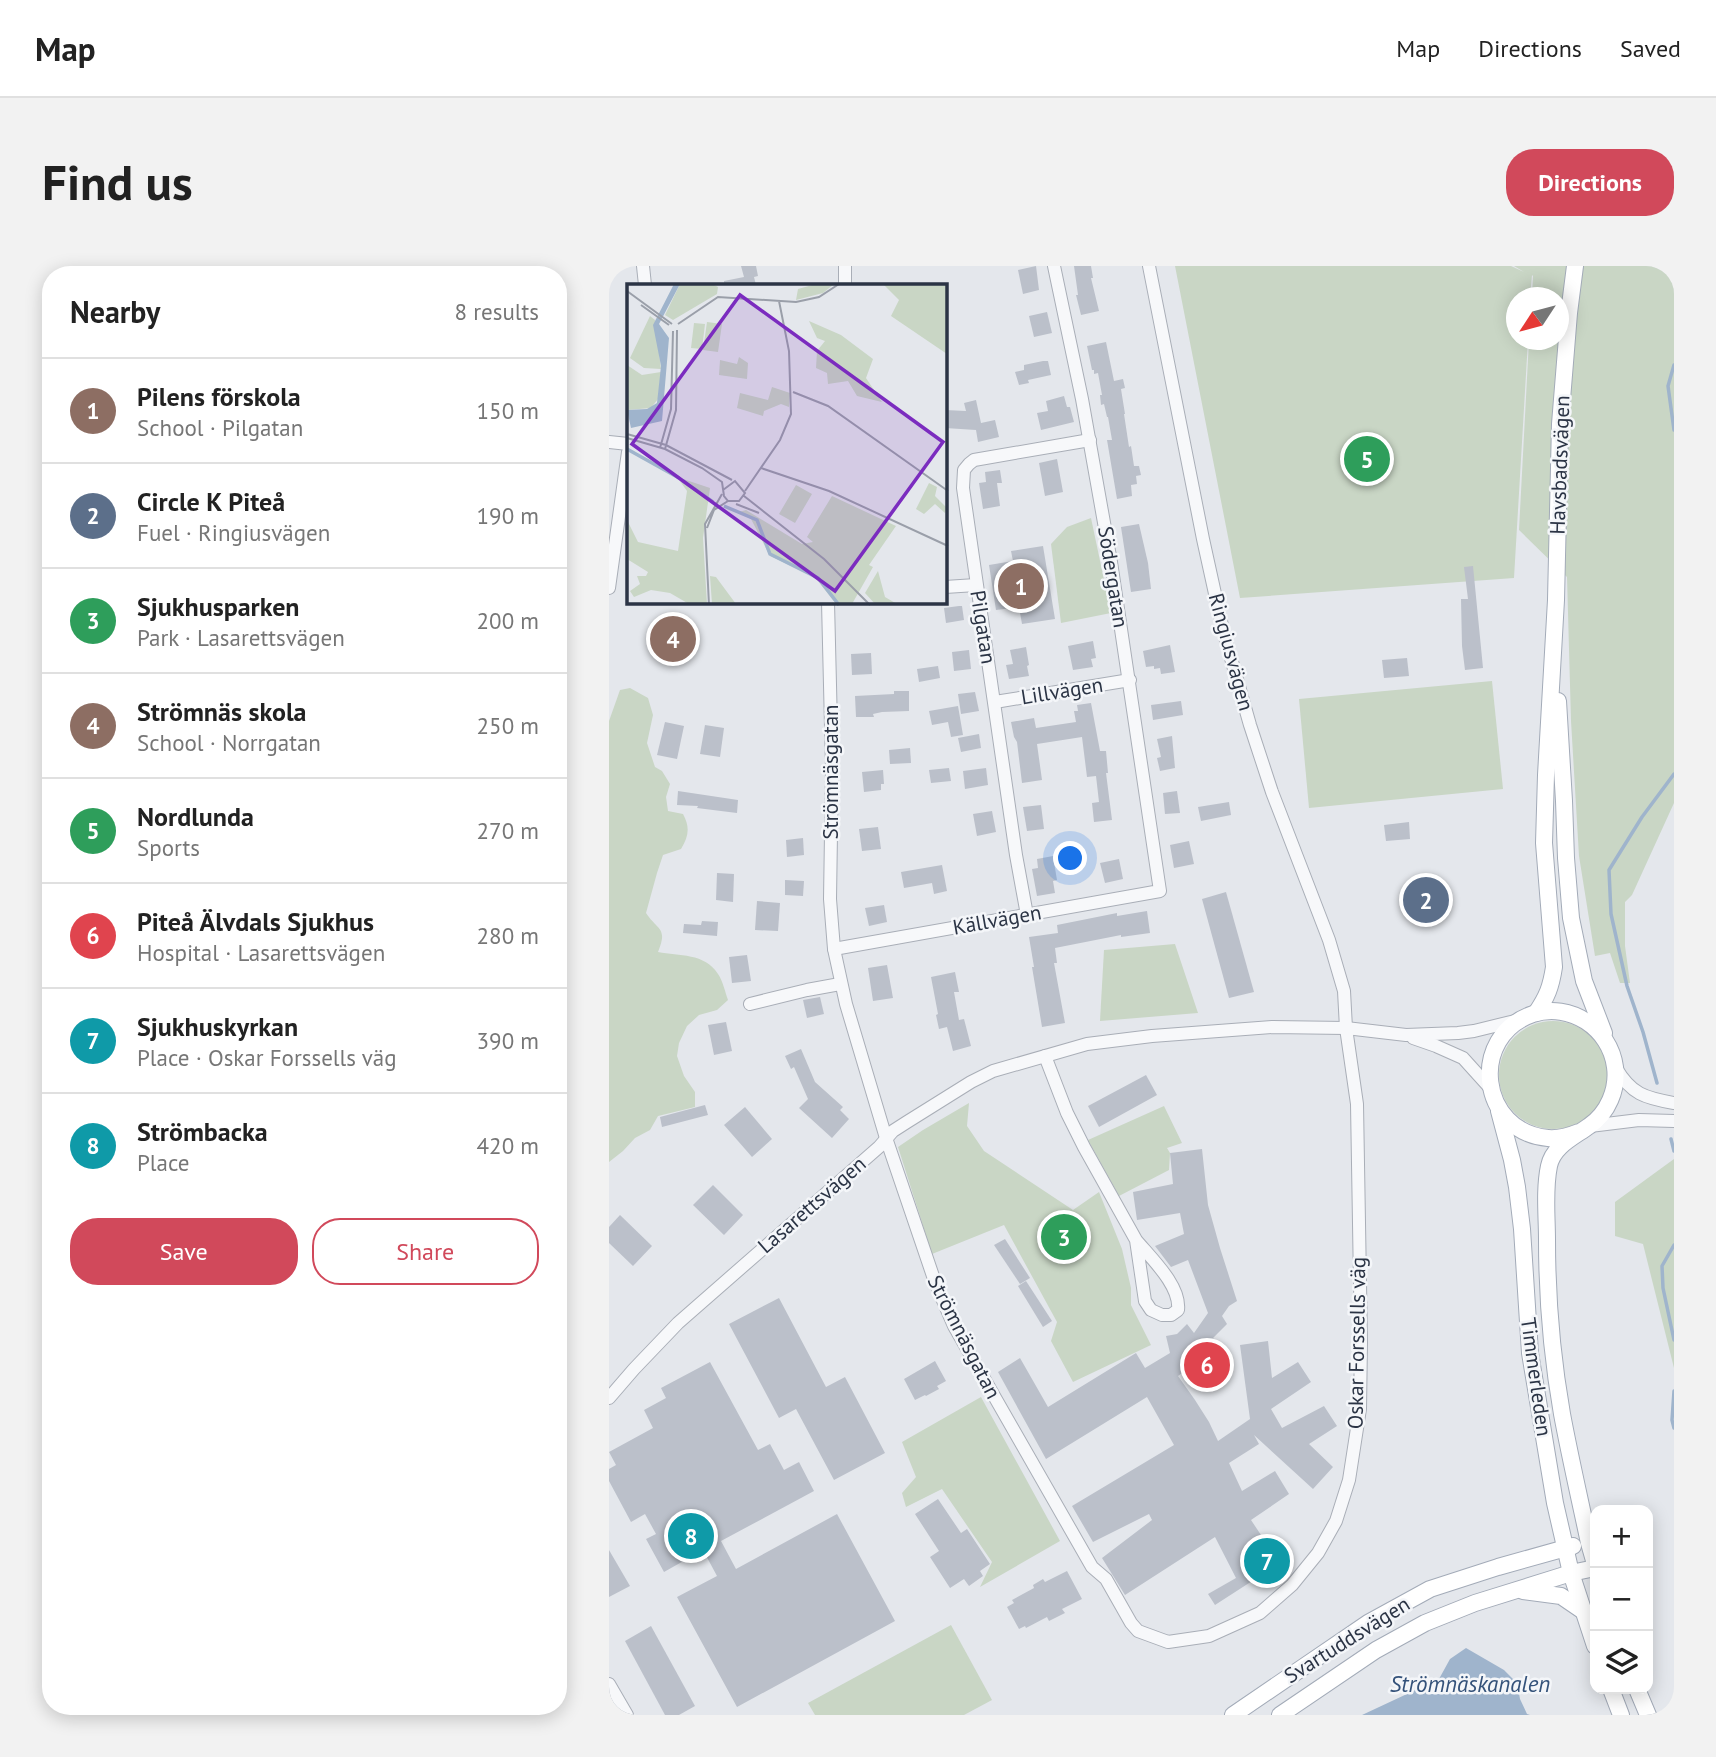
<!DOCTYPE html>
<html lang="en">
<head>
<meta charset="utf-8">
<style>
  body { margin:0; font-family:"PT Sans",sans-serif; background:#f2f2f2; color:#222 }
  .controls { position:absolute; right:21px; bottom:21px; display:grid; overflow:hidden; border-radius:14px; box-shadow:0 4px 18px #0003 }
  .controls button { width:63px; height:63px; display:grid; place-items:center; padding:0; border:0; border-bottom:2px solid #e0e0e0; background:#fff; color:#222; font:35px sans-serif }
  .compass { position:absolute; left:897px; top:21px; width:63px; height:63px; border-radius:50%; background:#fff; box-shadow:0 4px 18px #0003; rotate:234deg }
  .you { position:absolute; left:462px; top:593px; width:24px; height:24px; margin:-18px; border:5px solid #fff; border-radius:50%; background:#1a73e8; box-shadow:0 0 0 10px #1a73e833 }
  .badge { display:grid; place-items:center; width:46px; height:46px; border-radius:50%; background:#d1495b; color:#fff; font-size:23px; font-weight:700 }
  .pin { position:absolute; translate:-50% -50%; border:4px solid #fff; box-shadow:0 2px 7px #0006 }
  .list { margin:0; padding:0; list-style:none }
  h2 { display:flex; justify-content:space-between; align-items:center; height:91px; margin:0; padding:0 28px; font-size:30px }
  h2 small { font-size:23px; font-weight:400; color:#767676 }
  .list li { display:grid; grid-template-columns:46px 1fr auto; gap:21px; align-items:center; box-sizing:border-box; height:105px; padding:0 28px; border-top:2px solid #e0e0e0 }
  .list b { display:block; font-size:26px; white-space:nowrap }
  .list p { margin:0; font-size:23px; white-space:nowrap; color:#767676 }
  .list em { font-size:23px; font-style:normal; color:#767676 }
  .actions { display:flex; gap:14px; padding:21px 28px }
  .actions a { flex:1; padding:16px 0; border:2px solid #d1495b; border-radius:28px; text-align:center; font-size:24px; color:#d1495b }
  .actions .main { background:#d1495b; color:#fff }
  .icon { flex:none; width:38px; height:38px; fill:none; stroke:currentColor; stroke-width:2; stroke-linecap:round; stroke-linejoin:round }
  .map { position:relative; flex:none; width:1065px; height:1449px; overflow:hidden; border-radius:28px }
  header { display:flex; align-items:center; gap:42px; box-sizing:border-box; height:98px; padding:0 35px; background:#fff; border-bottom:2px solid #e0e0e0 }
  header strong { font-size:33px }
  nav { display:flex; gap:38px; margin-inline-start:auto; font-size:24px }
  .intro { display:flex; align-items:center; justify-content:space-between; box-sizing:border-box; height:168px; padding:0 42px }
  h1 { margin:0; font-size:49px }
  .button { padding:18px 32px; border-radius:28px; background:#d1495b; color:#fff; font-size:24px; font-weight:700 }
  main { display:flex; gap:42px; padding:0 42px }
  aside { flex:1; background:#fff; border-radius:28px; box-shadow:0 4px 18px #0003 }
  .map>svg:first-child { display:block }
</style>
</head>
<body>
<header>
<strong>Map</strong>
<nav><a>Map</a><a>Directions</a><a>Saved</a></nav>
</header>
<div class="intro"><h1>Find us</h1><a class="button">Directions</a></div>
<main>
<aside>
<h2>Nearby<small>8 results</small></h2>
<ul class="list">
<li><span class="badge" style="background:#8d6e63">1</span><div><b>Pilens förskola</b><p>School · Pilgatan</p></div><em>150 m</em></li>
<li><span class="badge" style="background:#5c6f8a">2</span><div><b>Circle K Piteå</b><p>Fuel · Ringiusvägen</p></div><em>190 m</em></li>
<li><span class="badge" style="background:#2e9e5b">3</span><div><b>Sjukhusparken</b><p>Park · Lasarettsvägen</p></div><em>200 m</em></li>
<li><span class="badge" style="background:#8d6e63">4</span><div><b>Strömnäs skola</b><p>School · Norrgatan</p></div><em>250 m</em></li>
<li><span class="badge" style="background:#2e9e5b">5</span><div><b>Nordlunda</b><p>Sports</p></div><em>270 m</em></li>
<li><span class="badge" style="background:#e0444e">6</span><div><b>Piteå Älvdals Sjukhus</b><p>Hospital · Lasarettsvägen</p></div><em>280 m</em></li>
<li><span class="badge" style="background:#0f9aa8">7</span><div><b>Sjukhuskyrkan</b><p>Place · Oskar Forssells väg</p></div><em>390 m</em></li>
<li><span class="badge" style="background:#0f9aa8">8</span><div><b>Strömbacka</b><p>Place</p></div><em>420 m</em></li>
</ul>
<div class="actions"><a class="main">Save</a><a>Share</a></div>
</aside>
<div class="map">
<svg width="1065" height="1449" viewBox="0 0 1065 1449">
  <rect width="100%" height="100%" fill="#e4e7ec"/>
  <g fill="#c9d6c5">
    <path d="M566 0H902L915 6 905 0H1065V537L1023 629 1016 636V680L1021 717H1011L1001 687 986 690 970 590 962 455 958 311 910 264 920 74H950V32L923 31 924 10 923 9 921 31 908 32V74H919L905 312 631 332Z"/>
    <path d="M482 252 502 347 452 357 442 278 458 261Z"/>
    <path d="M883 415 894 523 700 542 690 433Z"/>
    <path d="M21 422 39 432 44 449 38 477 46 501 53 505 61 518 57 531 59 545 74 548C81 561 80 570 72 583L54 589 48 607 37 647C49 665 59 661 49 686 70 690 96 687 109 708 114 715 116 726 119 734L108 744 90 749 78 760 70 777 68 790 75 810 86 826V841L49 850 41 864 26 872 14 885 0 896V455L11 424Z"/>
    <path d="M566 678 589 747 491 755 495 684Z"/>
    <circle cx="944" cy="809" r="54"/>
    <path d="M360 837 358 860 375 885 464 944 490 926 513 983 522 1022V1039L542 1079 464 1116 442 1075 448 1056 395 959 323 988 289 881 314 864Z"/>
    <path d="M555 840 573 877 558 882 561 887 560 904 510 930 479 874Z"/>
    <path d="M1065 893V1102L1034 978 1006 970V936Z"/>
    <path d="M372 1131 451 1275 371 1321 383 1296 333 1223 297 1241 293 1227 307 1211 293 1176Z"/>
    <path d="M342 1359 383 1434 355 1449H206L199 1437Z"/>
  </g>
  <path fill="#9fb4cc" d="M857 1382 895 1404 908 1417 911 1433 918 1448 921 1449H753L830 1413 841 1393Z"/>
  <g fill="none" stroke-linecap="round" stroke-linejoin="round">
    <g stroke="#9fb4cc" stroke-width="3.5">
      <path d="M1065 99 1059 120 1065 164"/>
      <path d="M1048 817 1034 766 1018 720 1002 648 1000 604 1033 551 1065 508"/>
      <path d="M1062 873 1065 885"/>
      <path d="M1065 979 1053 1000 1054 1022 1065 1074"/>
      <path d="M1065 1125 1063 1154 1065 1162"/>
    </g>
  </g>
  <g fill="#bbc0ca">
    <path d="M132 0H147L149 10 145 11 147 19H115V15L135 11Z"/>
    <path d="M427 0 430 24 414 28 409 4Z"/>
    <path d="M465 0H482L484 12H482L490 45 472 49 467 29H469Z"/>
    <path d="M438 46 443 67 425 71 420 50Z"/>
    <path d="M497 76 505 115 514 113 516 122 512 123 516 148H515L520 181 522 180 525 200H530L532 209 527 210 528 218 522 219 523 230 508 233 498 174H503L499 151H498L495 138 492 139 491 129H493L489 107 485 108V104H483L478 80Z"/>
    <path d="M434 95H439L442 109 419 114 420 117 410 119 406 106 415 104V99Z"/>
    <path d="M455 130 458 141H461L465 156 432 164 428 147 439 145 437 135Z"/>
    <path d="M367 134 372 157 386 154 390 171 369 176 367 164 336 162V144L357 145 355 137Z"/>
    <path d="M448 193 454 226 436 230 430 197Z"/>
    <path d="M391 204 393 217H388L391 240 374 243 370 217 377 216 376 206Z"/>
    <path d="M530 258 539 297 542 323 522 326 512 261Z"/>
    <path d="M434 280 446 353 413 358 410 341 387 344 380 299 404 295 402 285Z"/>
    <path d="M864 300 874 402 856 404 853 380 852 333H859L855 301Z"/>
    <path d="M350 340H353L355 354 337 357 335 342Z"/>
    <path d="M82 354V391H46L45 355Z"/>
    <path d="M484 375 487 392 482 393 484 401 464 404 459 380Z"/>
    <path d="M561 379 566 406 552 408 551 402 545 403V400L537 401 534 385Z"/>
    <path d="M417 381 420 399 418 400 420 410 400 413 397 399 404 398 401 384Z"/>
    <path d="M360 384 362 403 345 405 343 386Z"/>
    <path d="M262 387 263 408 243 409 242 388Z"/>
    <path d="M798 392 800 410 775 412 773 394Z"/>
    <path d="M329 400 331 412 310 416 308 403Z"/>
    <path d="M285 425H300V445L273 446 264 448 265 451H247L246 430 285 428Z"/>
    <path d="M366 426 370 445 352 448 349 428Z"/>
    <path d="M572 435 574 449 544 454 542 439Z"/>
    <path d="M482 437 491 485H497L499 507H497L503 554 485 556 483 537 490 536 487 510 478 511 473 471 428 478 433 514 413 517 408 476 405 471 402 456 425 452 427 462 467 456 465 445H469L468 439Z"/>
    <path d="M349 440 354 469 342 471 339 456 323 459 320 445Z"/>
    <path d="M56 456 75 460 68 493 48 489Z"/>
    <path d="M96 459 115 462 111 491 91 488Z"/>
    <path d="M370 468 372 482 352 486 349 472Z"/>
    <path d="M563 470 566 502 551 505 548 492 552 491 548 473Z"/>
    <path d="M301 482 302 497 281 498 280 484Z"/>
    <path d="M340 502 342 515 322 517 320 504Z"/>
    <path d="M377 502 379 519 356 523 354 505Z"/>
    <path d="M274 504 275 518H272V524L255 526 253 506Z"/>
    <path d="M69 525 129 534 128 547 88 542 89 540 68 539Z"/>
    <path d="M568 525 571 547 556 548 554 527Z"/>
    <path d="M620 536 622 549 592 555 589 541Z"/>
    <path d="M432 539 435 563 418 565 414 541Z"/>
    <path d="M383 545 387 566 368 570 364 548Z"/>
    <path d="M800 556 801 573 777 575 775 559Z"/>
    <path d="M269 561 272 583 253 585 250 563Z"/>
    <path d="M194 572 195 589 178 591 177 574Z"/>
    <path d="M580 575 585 598 565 602 561 579Z"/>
    <path d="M444 590 448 614 444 615 446 627 428 630 423 603 429 602 428 593Z"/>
    <path d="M510 593 514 613 496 617 491 597Z"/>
    <path d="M333 599 338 625 325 628 323 617 295 622 292 606Z"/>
    <path d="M108 607 125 608 124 636 107 634Z"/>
    <path d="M176 614 195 615 194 630 176 629Z"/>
    <path d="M617 626 645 726 620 732 593 633Z"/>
    <path d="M148 635 171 637 169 665 146 664Z"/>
    <path d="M275 639 278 656 260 660 256 642Z"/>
    <path d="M538 645 541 667 512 671V669L446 682 448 697H445L456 757 433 761 423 701H425L420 671 449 667 448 659 508 647V650Z"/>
    <path d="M93 655 109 656 108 670 74 667 75 658 92 659Z"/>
    <path d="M138 689 142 715 123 717 120 691Z"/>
    <path d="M278 699 284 732 264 735 259 702Z"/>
    <path d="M346 706 350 726H345L350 754 355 753 362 780 344 785 338 761 330 763 327 749 329 748 322 711Z"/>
    <path d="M211 731 215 748 198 752 194 734Z"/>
    <path d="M117 756 123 785 105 789 99 759Z"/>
    <path d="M192 783 206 816 234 841 231 844 240 853 223 872 190 842 199 833 185 801 182 803 176 790Z"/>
    <path d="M537 809 548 829 490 861 479 840Z"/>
    <path d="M96 839 99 849 53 861 51 851Z"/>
    <path d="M136 841 163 873 143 891 115 859Z"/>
    <path d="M593 883 599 939 611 982 628 1035 620 1040 613 1050 618 1058 604 1072 611 1080 569 1110 586 1134 600 1156 609 1175 641 1153 631 1079 659 1075 663 1112 689 1096 702 1116 662 1143 673 1162 715 1140 728 1160 700 1178 724 1201 704 1223 645 1169 650 1178 620 1197 633 1225 666 1205 680 1228 642 1254 676 1305 659 1315 654 1308 606 1339 599 1328 627 1312 606 1271 516 1329 493 1292 543 1254 540 1248 484 1276 463 1240 565 1179 538 1131 437 1193 389 1106 411 1092 439 1141 527 1087 536 1102 561 1087 557 1070 568 1068 578 1058 585 1067 599 1047 579 994 562 1001 546 980 575 968 571 947 528 954 524 926 564 918 561 887Z"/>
    <path d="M104 919 134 949 115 969 84 939Z"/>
    <path d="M11 949 43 980 24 1000 0 977V961Z"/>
    <path d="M396 973 421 1012 411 1018 385 979Z"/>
    <path d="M417 1015 443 1055 434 1061 409 1020Z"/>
    <path d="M170 1032 217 1121 236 1111 276 1187 225 1214 187 1143 170 1152 120 1058Z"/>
    <path d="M326 1095 337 1115 328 1120 330 1123 317 1130 316 1129 306 1134 295 1113Z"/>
    <path d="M101 1096 149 1184 161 1178 175 1204 190 1196 205 1225 112 1275 127 1303 228 1248 286 1355 128 1441 68 1331 108 1310 94 1284 55 1306 37 1273 47 1268 36 1248 22 1256 0 1215V1203L7 1199 0 1186 44 1162 35 1144 57 1132 52 1122Z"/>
    <path d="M329 1233 352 1267 358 1263 381 1298 371 1305 374 1310 360 1320 355 1313 341 1322 321 1291 330 1285 306 1248Z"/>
    <path d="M0 1284 21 1320 0 1331Z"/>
    <path d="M458 1305 473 1333 453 1343 456 1347 440 1355 438 1351 417 1362 416 1360 410 1363 398 1341 405 1337 403 1334 425 1322 424 1319 434 1313 436 1316Z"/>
    <path d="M42 1360 86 1440 70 1449H56L16 1375Z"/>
  </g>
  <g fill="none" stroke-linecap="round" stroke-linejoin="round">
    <g stroke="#a9aeb7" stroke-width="14">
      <g id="minor">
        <path d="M34 0 36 19"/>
        <path d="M236 0V19"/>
        <path d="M0 176 19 178"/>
        <path d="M336 321 367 319"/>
        <path d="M0 322 19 186"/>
        <path d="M219 336 223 502 221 633 225 683 237 738 277 872 326 1016 345 1060 483 1301 497 1313 522 1357 529 1365 559 1376 600 1370 651 1347 683 1319 709 1287 727 1255 740 1214 751 1143 752 1076 748 838 737 762 735 725 720 674 663 526 641 459 614 364 594 273 540 0"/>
        <path d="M386 436 521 414"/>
        <path d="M418 649 407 589 354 222 355 204 360 198 365 194 481 174"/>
        <path d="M225 683 551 625 502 296 473 133 445 0"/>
        <path d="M141 738 198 724 231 718"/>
        <path d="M804 772 827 780 854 792 882 823"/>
        <path d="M436 790 458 847 475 881 527 974 536 1035 542 1044 553 1049H562L569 1044C572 1020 542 992 527 974"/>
        <path d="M1007 802C1022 828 1036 832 1065 837"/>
        <path d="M981 860 1030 854 1065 855"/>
        <path d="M0 1132 25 1103 69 1057 270 881 284 865 298 856 362 816 384 805 478 778 543 770 663 761 737 762 797 769 849 767 865 765 910 754"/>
        <path d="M0 1418 18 1449"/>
      </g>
    </g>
    <g stroke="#a3abb8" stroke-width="18">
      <g id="major">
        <path d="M949 435 955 535 957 592 962 652 975 715 995 767"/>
        <path d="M927 747C938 731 942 721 945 701L935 577 937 509 947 334 951 158 960 47 966 0"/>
        <path d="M890 845 903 894 908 921 913 963 921 1087 946 1237 962 1307 986 1380"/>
        <path d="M970 866C960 870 950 873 939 872 870 866 859 770 924 748 961 736 1001 762 1006 801 1009 823 999 847 980 860 965 871 944 880 940 900 935 924 938 950 938 974 938 1032 943 1091 953 1148 961 1191 971 1234 980 1277L986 1298"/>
        <path d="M914 1325 952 1330 974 1345"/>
        <path d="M1002 1423 1012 1449"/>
        <path d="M1028 1423 1039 1449"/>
        <path d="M624 1449 759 1357 821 1323 889 1301 964 1280"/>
        <path d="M671 1449 767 1384 816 1357 866 1337 962 1307 986 1302"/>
      </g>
    </g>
    <use href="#minor" stroke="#f7f8fa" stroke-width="12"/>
    <use href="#major" stroke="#fff" stroke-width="16"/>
  </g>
  <g text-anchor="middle" stroke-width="5" stroke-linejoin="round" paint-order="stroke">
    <g font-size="21" fill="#2b3445" stroke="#f4f6f9">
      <text transform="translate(951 199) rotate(-88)" y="7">Havsbadsvägen</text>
      <text transform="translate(504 311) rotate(81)" y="7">Södergatan</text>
      <text transform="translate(374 361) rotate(81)" y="7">Pilgatan</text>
      <text transform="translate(622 386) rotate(75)" y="7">Ringiusvägen</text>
      <text transform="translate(453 425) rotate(-9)" y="7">Lillvägen</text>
      <text transform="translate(222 506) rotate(-90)" y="7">Strömnäsgatan</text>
      <text transform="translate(388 654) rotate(-10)" y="7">Källvägen</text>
      <text transform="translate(203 939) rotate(-41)" y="7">Lasarettsvägen</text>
      <text transform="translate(355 1071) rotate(63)" y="7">Strömnäsgatan</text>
      <text transform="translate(748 1077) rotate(-89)" y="7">Oskar Forssells väg</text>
      <text transform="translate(927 1111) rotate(82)" y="7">Timmerleden</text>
      <text transform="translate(738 1374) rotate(-32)" y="7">Svartuddsvägen</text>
    </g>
    <g font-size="23" font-style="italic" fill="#34527a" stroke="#f4f6f9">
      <text x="861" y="1426">Strömnäskanalen</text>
    </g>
  </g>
  <g transform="translate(18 18)">
    <rect width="320" height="320" fill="#e4e7ec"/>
    <path d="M53 0H85L91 3 90 10 46 36 38 31ZM189 0H207L196 9 169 16 171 5ZM256 0H320V70L264 32 272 16ZM23 32 28 36 34 85 17 84 3 74ZM182 37 214 51 246 75 239 94 255 118 230 112 221 97 201 100 200 89 189 84 190 67 198 57 190 54ZM80 38 95 40 91 68 76 66ZM67 39 78 40 75 65 64 64ZM112 73 121 79 120 95 92 91 93 76 110 80ZM0 81 15 91 34 88 31 115 24 124 0 126ZM145 103 163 109 162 123 154 120 137 127 136 132 110 124 113 109 141 116ZM50 193 83 204 76 254 80 320H62L43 309 24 306 7 313 3 307 13 300 10 292H19L21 288 0 275V236L11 258 51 267 60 207ZM302 199 310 203 308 212 320 224 318 229 308 220 297 230 289 225ZM169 201 185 210 168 239 152 230ZM205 212 269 242 242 281 246 283 225 320H209L188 293 143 272 124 235 112 228 119 226 175 260 186 258 180 253ZM251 287 258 313 270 320H248L238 309ZM83 292 89 293 109 320H85Z" fill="#c9d6c5"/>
    <path d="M47 0H53L32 40 42 54 35 137 4 144 0 126 20 125 30 119 34 82 26 41Z" fill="#9fb4cc"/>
    <path fill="none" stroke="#9fb4cc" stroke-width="3.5" d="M0 165 52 194M56 197 86 218M97 222 130 236 143 270 191 294 212 321"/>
    <path fill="none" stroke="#9a9fa9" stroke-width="2" d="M0 7 45 40M14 21 42 41M51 40 91 13 169 18 192 13 212 0M166 108 201 122 321 207M0 150 39 161 105 196M0 154 38 165 75 184 95 198 97 212 101 217H112L118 209 108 197 96 206M33 164 44 125 46 47M38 165 49 126 50 46M134 184 202 207 321 262M118 207 153 156 164 130 162 67 152 17M117 212 197 275 243 321M109 220 132 229M80 244 87 226 101 217M82 321 78 240 95 210"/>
    <path fill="#7b2cbf" fill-opacity="0.15" stroke="#7b2cbf" stroke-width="3.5" d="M113 11 316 158 208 307 5 160Z"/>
    <rect width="320" height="320" fill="none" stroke="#2b3445" stroke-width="3.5"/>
  </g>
</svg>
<div class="controls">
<button>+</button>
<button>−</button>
<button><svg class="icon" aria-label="layers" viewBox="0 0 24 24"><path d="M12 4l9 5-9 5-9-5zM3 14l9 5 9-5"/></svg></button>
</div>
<svg class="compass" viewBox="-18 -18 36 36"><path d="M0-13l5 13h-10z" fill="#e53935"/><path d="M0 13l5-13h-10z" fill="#767676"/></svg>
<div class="you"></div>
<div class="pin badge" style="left:412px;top:320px;background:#8d6e63">1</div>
<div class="pin badge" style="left:817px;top:634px;background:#5c6f8a">2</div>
<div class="pin badge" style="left:455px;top:971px;background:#2e9e5b">3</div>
<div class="pin badge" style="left:64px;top:373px;background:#8d6e63">4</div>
<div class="pin badge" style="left:758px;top:193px;background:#2e9e5b">5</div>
<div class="pin badge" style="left:598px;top:1099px;background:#e0444e">6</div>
<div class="pin badge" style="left:658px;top:1295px;background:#0f9aa8">7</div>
<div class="pin badge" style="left:82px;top:1270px;background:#0f9aa8">8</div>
</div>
</main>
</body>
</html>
